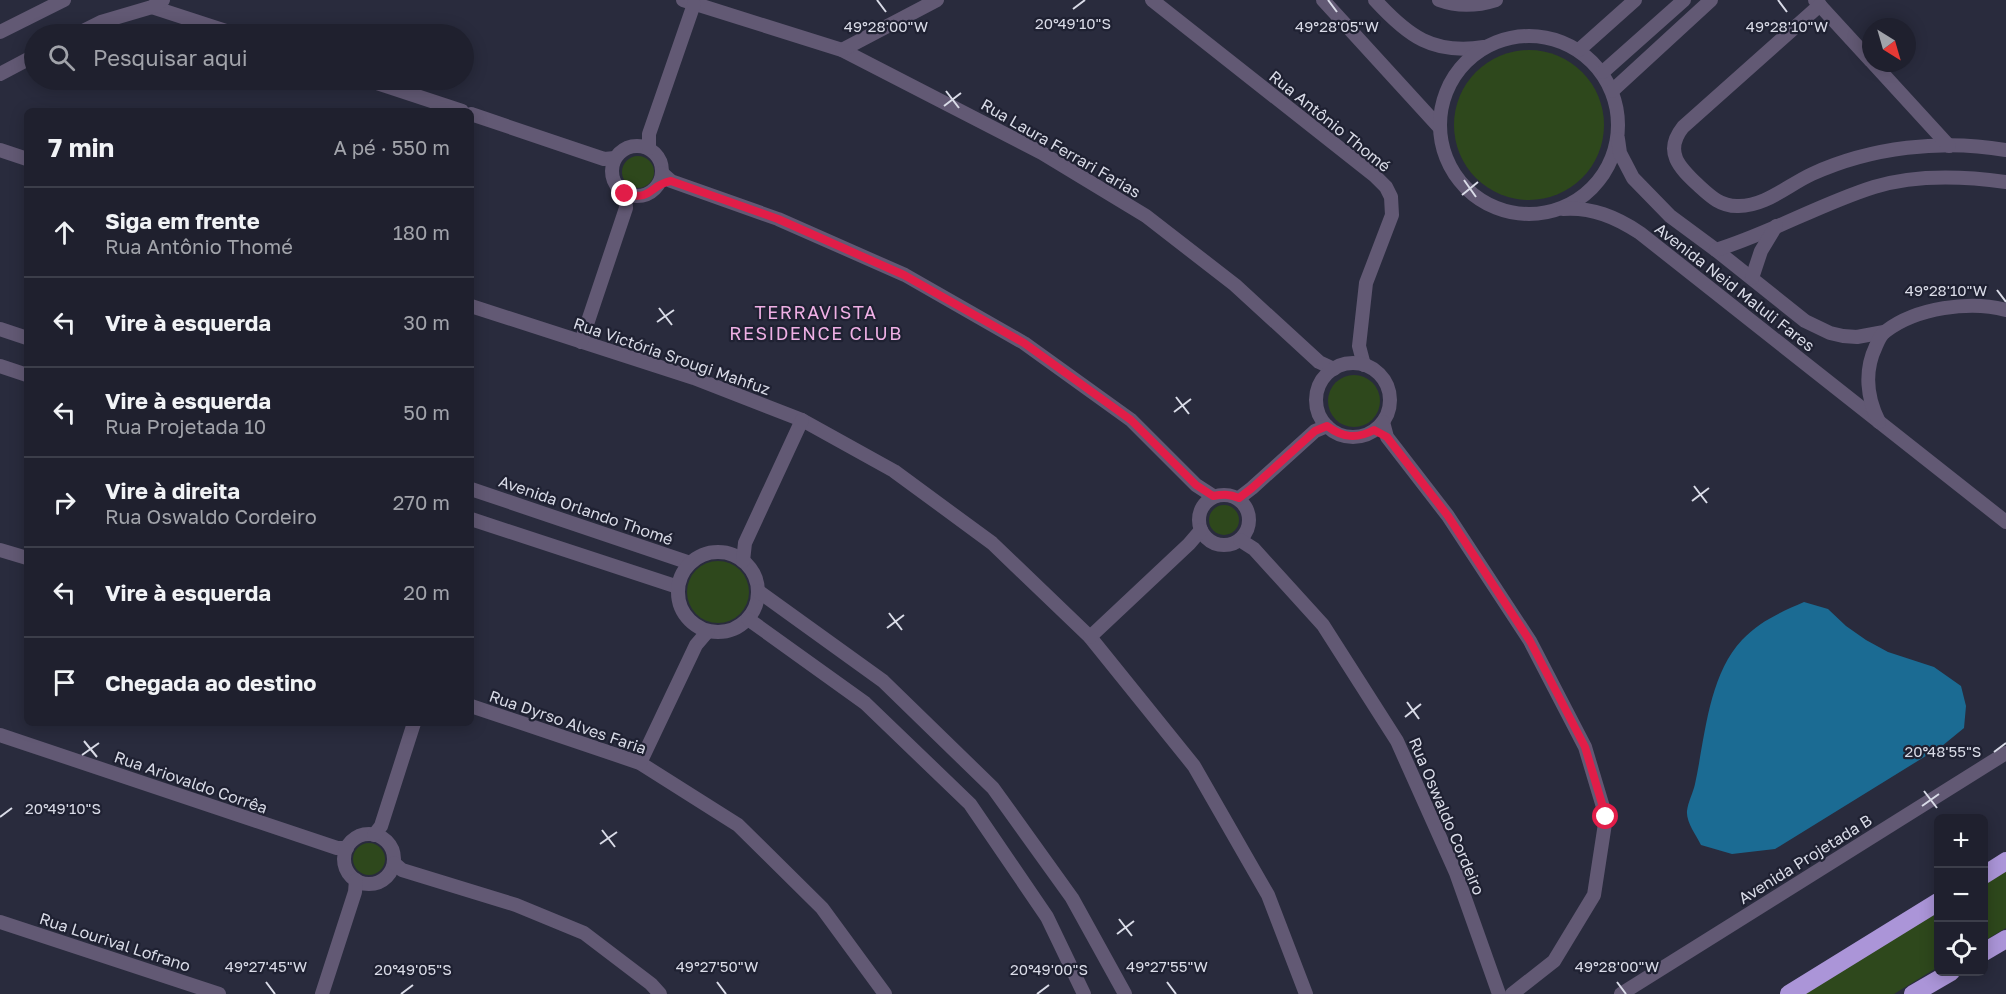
<!DOCTYPE html>
<html lang="pt">
<head>
<meta charset="utf-8">
<style>
  body { margin:0; font-family:"Golos Text",sans-serif; background:#272836; color:#f1f3f6 }
  .controls { position:absolute; right:18px; bottom:18px; display:grid; overflow:hidden; border-radius:9px; box-shadow:0 3px 15px #0003 }
  .controls button { width:54px; height:54px; display:grid; place-items:center; padding:0; border:0; border-bottom:2px solid #3c3e4a; background:#1f202e; color:#f1f3f6; font:30px sans-serif }
  .compass { position:absolute; left:1862px; top:18px; width:54px; height:54px; border-radius:50%; background:#1f202e; box-shadow:0 3px 15px #0003; rotate:143deg }
  .stop { position:absolute; width:18px; height:18px; margin:-14px; border:4px solid #e11d48; border-radius:50%; background:#fff }
  .stop.end { background:#e11d48; border-color:#fff; box-shadow:0 2px 6px #0008 }
  .list { margin:0; padding:0; list-style:none }
  h2 { display:flex; justify-content:space-between; align-items:center; height:78px; margin:0; padding:0 24px; font-size:26px }
  h2 small { font-size:20px; font-weight:400; color:#a1a3aa }
  .list li { display:grid; grid-template-columns:39px 1fr auto; gap:18px; align-items:center; box-sizing:border-box; height:90px; padding:0 24px; border-top:2px solid #3c3e4a }
  .list b { display:block; font-size:22px; white-space:nowrap }
  .list p { margin:0; font-size:20px; white-space:nowrap; color:#a1a3aa }
  .list em { font-size:20px; font-style:normal; color:#a1a3aa }
  .icon { flex:none; width:33px; height:33px; fill:none; stroke:currentColor; stroke-width:2; stroke-linecap:round; stroke-linejoin:round }
  .map { position:relative; flex:none; width:2006px; height:994px; overflow:hidden }
  .search { position:absolute; background:#1f202e; box-shadow:0 3px 15px #0003; left:24px; top:24px; width:450px; height:66px; display:flex; align-items:center; gap:15px; box-sizing:border-box; padding:0 21px; border-radius:33px; color:#a1a3aa; font-size:22px }
  .panel { position:absolute; background:#1f202e; box-shadow:0 3px 15px #0003; left:24px; top:108px; width:450px; height:618px; border-radius:9px }
  .map>svg:first-child { display:block }
</style>
</head>
<body>
<div class="map">
<svg width="2006" height="994" viewBox="0 0 2006 994">
  <rect width="100%" height="100%" fill="#292b3d"/>
  <g fill="#2e481c">
    <circle cx="1529" cy="125" r="75"/>
    <circle cx="638" cy="172" r="16"/>
    <circle cx="1354" cy="401" r="26"/>
    <circle cx="1224" cy="520" r="15"/>
    <circle cx="718" cy="592" r="31"/>
    <circle cx="369" cy="859" r="16"/>
    <path d="M2006 869V928L1984 941V882Z"/>
    <path d="M1938 909V967L1894 994H1801Z"/>
  </g>
  <path fill="#1b6b93" d="M1804 602 1828 609 1846 626 1866 640 1888 652 1934 667 1961 686 1966 706 1964 728 1942 746 1775 849 1732 854 1701 845C1696 835 1686 822 1687 811 1688 802 1693 793 1695 784 1705 739 1708 676 1742 640 1760 621 1781 612 1804 602Z"/>
  <g fill="none" stroke-linecap="round" stroke-linejoin="round">
    <g stroke="#625974" stroke-width="14">
      <path d="M683 0 842 50 1042 153 1146 216 1235 285 1319 362 1334 369"/>
      <path d="M1152 0 1375 176 1386 187 1391 197 1392 215 1366 283 1359 346 1364 365"/>
      <path d="M1323 0 1440 128"/>
      <path d="M1375 0C1408 36 1433 55 1484 47"/>
      <path d="M1439 0C1458 7 1477 6 1496 0"/>
      <path d="M1815 0 1871 61"/>
      <path d="M1820 5 1683 127C1663 152 1680 168 1698 185 1710 196 1720 206 1737 206 1765 207 1788 185 1812 174 1871 147 1942 139 2006 150"/>
      <path d="M152 7 235 34"/>
      <path d="M0 32 64 0"/>
      <path d="M77 34 101 22 152 7 163 0"/>
      <circle cx="1529" cy="125" r="89"/>
      <path d="M842 50 937 0"/>
      <path d="M1579 50 1635 0"/>
      <path d="M1873 63 1949 146"/>
      <path d="M1603 72 1684 0"/>
      <path d="M0 74 34 56"/>
      <path d="M368 80 462 111"/>
      <path d="M1612 91 1711 0"/>
      <path d="M471 114 604 159 615 158"/>
      <path d="M1618 139 1620 153 1633 178 1670 216 1716 250 1805 321 1830 333 1843 336 1857 337 1884 332"/>
      <circle cx="637" cy="171" r="25"/>
      <path d="M649 148V134L694 4"/>
      <path d="M0 150 27 159"/>
      <path d="M662 173 671 181 778 219 905 275 1024 343 1131 420 1196 485 1213 496"/>
      <path d="M1563 209C1592 207 1616 217 1640 233L2006 522"/>
      <path d="M1716 250C1771 233 1820 204 1874 187 1916 174 1963 176 2006 182"/>
      <path d="M1752 278 1761 251 1776 226"/>
      <path d="M471 306 694 378 802 420 894 471 992 543 1090 637 1194 766 1268 895 1306 994"/>
      <path d="M0 329 27 338"/>
      <path d="M581 342 626 208 625 194"/>
      <circle cx="1353" cy="400" r="37"/>
      <path d="M0 366 27 375"/>
      <path d="M1383 422 1387 437 1448 516 1530 641 1585 747 1606 817 1594 895 1554 961 1512 994"/>
      <path d="M1879 422C1867 398 1864 371 1876 346 1878 341 1881 334 1886 331 1916 308 1970 300 2006 310"/>
      <path d="M471 489 690 563"/>
      <circle cx="1224" cy="520" r="25"/>
      <path d="M1239 498 1252 488 1315 431 1327 426"/>
      <path d="M471 519 678 587"/>
      <path d="M1240 540 1254 549 1323 625 1397 741 1456 873 1499 994"/>
      <path d="M0 550 27 558"/>
      <circle cx="718" cy="592" r="40"/>
      <path d="M743 561 745 543 802 420"/>
      <path d="M758 591 883 681 993 788 1072 898 1125 994"/>
      <path d="M748 619 865 703 970 804 1047 917 1084 994"/>
      <path d="M1090 637 1189 544 1201 530"/>
      <path d="M471 706 640 763 738 825 822 908 885 994"/>
      <path d="M0 735 337 848H347"/>
      <path d="M640 763 696 645 708 631"/>
      <circle cx="369" cy="859" r="25"/>
      <path d="M374 835 381 826 414 723"/>
      <path d="M394 863 402 870 516 905 584 933 651 984 660 994"/>
      <path d="M0 922 219 994"/>
      <path d="M322 994 355 892 356 880"/>
      <path d="M1621 994 2006 753"/>
    </g>
    <g stroke="#ab95d8" stroke-width="18">
      <path d="M1984 875 2006 861"/>
      <path d="M1984 952 2006 939"/>
      <path d="M1789 994 1938 902"/>
      <path d="M1913 994 1951 972"/>
    </g>
  </g>
  <g fill="none" stroke-linecap="round" stroke-linejoin="round">
    <path stroke="#e11d48" stroke-width="8" d="M625 194C653 201 649 185 671 181L778 219 904 275 1024 343 1131 420 1196 485 1213 496C1223 494 1229 494 1239 498L1252 488 1315 431 1327 426C1343 438 1357 439 1374 430L1387 437 1448 516 1530 641 1585 747 1606 817"/>
  </g>
  <path fill="none" stroke="#d9dbe7" stroke-width="2" d="M877 0 886 12M1328 0 1337 12M1778 0 1787 12M1073 9 1085 0M946 91 959 108M944 106 961 93M1464 180 1476 197M1462 195 1478 182M1997 290 2006 302M659 308 672 325M657 322 674 310M1176 397 1189 414M1174 412 1191 399M1694 486 1707 503M1692 501 1709 488M889 613 902 630M887 628 904 615M1407 702 1419 719M1405 717 1421 704M84 741 97 757M1994 752 2006 743M82 755 99 743M1924 791 1937 808M1922 806 1939 794M0 817 12 808M602 830 615 847M600 844 617 832M1119 919 1132 936M1117 934 1134 921M266 982 275 994M717 982 726 994M1167 982 1176 994M1617 982 1626 994M401 994 413 985M1037 994 1049 985"/>
  <g text-anchor="middle" stroke-width="4.5" stroke-linejoin="round" paint-order="stroke">
    <g font-size="16" fill="#d9dbe7" stroke="#1f2132">
      <text transform="translate(1330 121) rotate(39)" y="6">Rua Antônio Thomé</text>
      <text transform="translate(1061 148) rotate(30)" y="6">Rua Laura Ferrari Farias</text>
      <text transform="translate(1735 287) rotate(38)" y="6">Avenida Neid Maluli Fares</text>
      <text transform="translate(672 356) rotate(19)" y="6">Rua Victória Srougi Mahfuz</text>
      <text transform="translate(586 510) rotate(19)" y="6">Avenida Orlando Thomé</text>
      <text transform="translate(568 722) rotate(19)" y="6">Rua Dyrso Alves Faria</text>
      <text transform="translate(191 782) rotate(19)" y="6">Rua Ariovaldo Corrêa</text>
      <text transform="translate(1447 816) rotate(67)" y="6">Rua Oswaldo Cordeiro</text>
      <text transform="translate(1805 859) rotate(-32)" y="6">Avenida Projetada B</text>
      <text transform="translate(115 942) rotate(18)" y="6">Rua Lourival Lofrano</text>
    </g>
    <g font-size="18" letter-spacing="1.5" fill="#efb0e5" stroke="#1f2132">
      <text x="816" y="319">TERRAVISTA<tspan x="816" dy="21">RESIDENCE CLUB</tspan></text>
    </g>
  </g>
  <g font-size="15" text-anchor="middle" fill="#d9dbe7" stroke="#1f2132" stroke-width="4.5" stroke-linejoin="round" paint-order="stroke">
    <text x="1073" y="29">20°49'10"S</text>
    <text x="886" y="32">49°28'00"W</text>
    <text x="1337" y="32">49°28'05"W</text>
    <text x="1787" y="32">49°28'10"W</text>
    <text x="1946" y="296">49°28'10"W</text>
    <text x="1943" y="757">20°48'55"S</text>
    <text x="63" y="814">20°49'10"S</text>
    <text x="266" y="972">49°27'45"W</text>
    <text x="717" y="972">49°27'50"W</text>
    <text x="1167" y="972">49°27'55"W</text>
    <text x="1617" y="972">49°28'00"W</text>
    <text x="413" y="975">20°49'05"S</text>
    <text x="1049" y="975">20°49'00"S</text>
  </g>
</svg>
<div class="controls">
<button>+</button>
<button>−</button>
<button><svg class="icon" aria-label="locate" viewBox="0 0 24 24"><circle cx="12" cy="12" r="6"/><path d="M12 2v4M12 18v4M2 12h4M18 12h4"/></svg></button>
</div>
<svg class="compass" viewBox="-18 -18 36 36"><path d="M0-13l5 13h-10z" fill="#e53935"/><path d="M0 13l5-13h-10z" fill="#a1a3aa"/></svg>
<div class="stop" style="left:1606px;top:817px"></div>
<div class="stop end" style="left:625px;top:194px"></div>
<div class="search"><svg class="icon" aria-label="search" viewBox="0 0 24 24"><circle cx="10" cy="10" r="6"/><path d="M15 15l6 6"/></svg>Pesquisar aqui</div>
<section class="panel">
<h2>7 min<small>A pé · 550 m</small></h2>
<ul class="list">
<li><svg class="icon" aria-label="ahead" viewBox="0 0 24 24"><path d="M12 20V5M6 11l6-6 6 6"/></svg><div><b>Siga em frente</b><p>Rua Antônio Thomé</p></div><em>180 m</em></li>
<li><svg class="icon" aria-label="left" viewBox="0 0 24 24"><path d="M17 20v-9H6M10 6l-5 5 5 5"/></svg><div><b>Vire à esquerda</b></div><em>30 m</em></li>
<li><svg class="icon" aria-label="left" viewBox="0 0 24 24"><path d="M17 20v-9H6M10 6l-5 5 5 5"/></svg><div><b>Vire à esquerda</b><p>Rua Projetada 10</p></div><em>50 m</em></li>
<li><svg class="icon" aria-label="right" viewBox="0 0 24 24"><path d="M7 20v-9h11M14 6l5 5-5 5"/></svg><div><b>Vire à direita</b><p>Rua Oswaldo Cordeiro</p></div><em>270 m</em></li>
<li><svg class="icon" aria-label="left" viewBox="0 0 24 24"><path d="M17 20v-9H6M10 6l-5 5 5 5"/></svg><div><b>Vire à esquerda</b></div><em>20 m</em></li>
<li><svg class="icon" aria-label="arrive" viewBox="0 0 24 24"><path d="M6 21V4h12l-3 4 3 4H6"/></svg><div><b>Chegada ao destino</b></div></li>
</ul>
</section>
</div>
</body>
</html>
